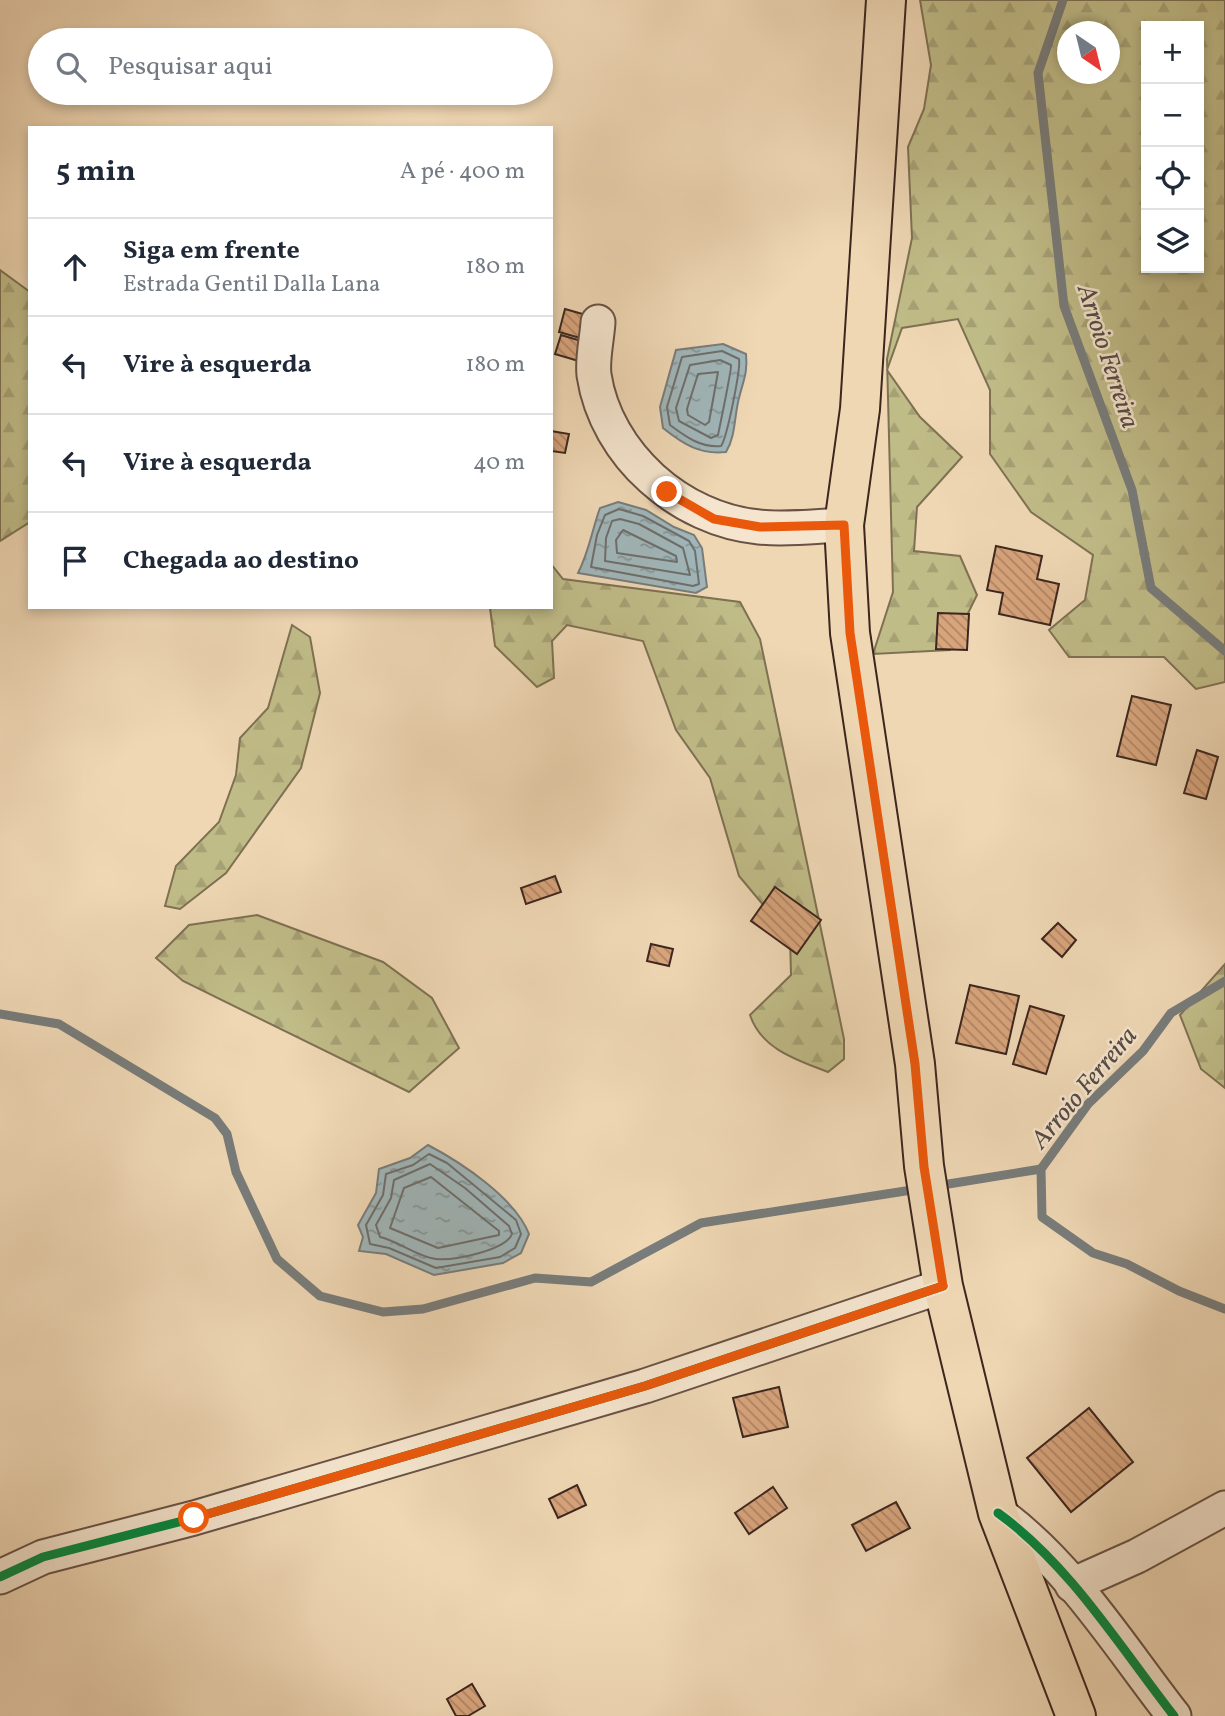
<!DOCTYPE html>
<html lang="pt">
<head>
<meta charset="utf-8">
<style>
  body { margin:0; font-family:Vollkorn,serif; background:#f6f6f7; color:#1f2937 }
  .controls { position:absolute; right:21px; top:21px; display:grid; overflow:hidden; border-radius:0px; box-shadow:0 4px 10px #0003 }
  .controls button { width:63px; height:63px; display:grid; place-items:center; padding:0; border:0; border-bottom:2px solid #e0e1e3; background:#fff; color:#1f2937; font:35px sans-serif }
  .compass { position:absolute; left:1057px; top:21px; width:63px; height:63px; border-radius:50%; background:#fff; box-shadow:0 4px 10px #0003; rotate:145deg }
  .stop { position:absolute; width:21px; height:21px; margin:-16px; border:5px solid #ea580c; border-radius:50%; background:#fff }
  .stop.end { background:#ea580c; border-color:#fff; box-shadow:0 2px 7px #0008 }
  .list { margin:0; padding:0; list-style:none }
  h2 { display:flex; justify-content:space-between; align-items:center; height:91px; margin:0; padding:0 28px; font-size:30px }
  h2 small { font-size:23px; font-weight:400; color:#747a83 }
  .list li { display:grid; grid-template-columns:46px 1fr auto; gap:21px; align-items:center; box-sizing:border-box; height:98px; padding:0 28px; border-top:2px solid #e0e1e3 }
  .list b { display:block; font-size:26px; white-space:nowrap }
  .list p { margin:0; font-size:23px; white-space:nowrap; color:#747a83 }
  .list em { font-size:23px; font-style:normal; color:#747a83 }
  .icon { flex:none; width:38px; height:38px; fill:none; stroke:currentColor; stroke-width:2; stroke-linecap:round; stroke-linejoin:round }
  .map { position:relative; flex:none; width:1225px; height:1716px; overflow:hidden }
  .search { position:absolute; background:#fff; box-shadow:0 4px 10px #0003; left:28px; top:28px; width:525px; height:77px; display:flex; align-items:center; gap:18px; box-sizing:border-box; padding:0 24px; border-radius:38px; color:#747a83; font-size:26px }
  .panel { position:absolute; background:#fff; box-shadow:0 4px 10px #0003; left:28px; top:126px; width:525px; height:483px; border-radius:0px }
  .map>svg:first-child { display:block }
</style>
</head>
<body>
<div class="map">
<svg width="1225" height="1716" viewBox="0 0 1225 1716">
  <defs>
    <pattern id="forest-firs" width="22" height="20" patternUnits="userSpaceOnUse" patternTransform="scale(1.75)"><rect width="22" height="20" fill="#c0bc88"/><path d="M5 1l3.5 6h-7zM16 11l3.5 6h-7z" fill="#a6a175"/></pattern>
    <pattern id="water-ripples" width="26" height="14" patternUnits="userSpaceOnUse" patternTransform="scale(1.75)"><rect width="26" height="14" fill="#a0b6b9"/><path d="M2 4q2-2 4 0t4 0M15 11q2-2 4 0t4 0" fill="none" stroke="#849496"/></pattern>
    <pattern id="building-back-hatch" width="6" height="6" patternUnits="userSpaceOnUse" patternTransform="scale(1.75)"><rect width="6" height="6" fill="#d8a47c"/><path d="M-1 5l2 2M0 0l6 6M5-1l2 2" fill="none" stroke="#b08565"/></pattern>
  </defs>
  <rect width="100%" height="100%" fill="#efd7b4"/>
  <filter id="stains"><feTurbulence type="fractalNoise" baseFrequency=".00286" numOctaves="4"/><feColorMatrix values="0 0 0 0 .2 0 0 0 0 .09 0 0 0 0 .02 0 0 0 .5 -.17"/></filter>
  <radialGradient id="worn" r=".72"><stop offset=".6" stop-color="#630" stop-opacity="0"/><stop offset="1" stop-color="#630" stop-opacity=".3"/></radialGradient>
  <g fill="url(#forest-firs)" stroke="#7e7153" stroke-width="2" fill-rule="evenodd">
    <path d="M920 0H1225V682L1196 689 1164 657H1069L1049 630 1085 600 1093 555 1031 512 990 454V390L958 319 902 328 887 370 920 417 962 457 917 507 914 551 960 556 977 595 950 650 873 654 893 592 887 359 912 238 908 147 924 109 931 65ZM1146 26H1199V268H1146ZM1068 32H1110V74H1068Z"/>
    <path d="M0 270 30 292V522L0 541Z"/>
    <path d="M551 564 563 579 740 602 760 639 844 1039V1059L828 1072C797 1060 761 1049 750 1015L791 975 790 937 739 876 710 778 676 730 643 641 567 625 552 641 554 678 537 687 495 646 490 608 551 607Z"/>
    <path d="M292 625 310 637 320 693 301 768 226 873 180 909 165 906 176 866 219 822 236 775 240 738 268 708Z"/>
    <path d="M257 915 383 962 432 998 459 1048 409 1092 183 981 156 958 189 925Z"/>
    <path d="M1225 964V1088L1201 1069 1180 1015Z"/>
  </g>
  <g fill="url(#water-ripples)" stroke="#787c7b" stroke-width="2">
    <path d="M723 344 746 354C748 373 743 381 739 398 734 417 736 435 726 452 700 455 683 444 663 428L660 407 676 350Z"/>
    <path d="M618 502 646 510 674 527 694 535 702 548 707 587 696 593 578 573C589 552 592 530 600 508Z"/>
    <path d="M428 1145C462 1163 515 1198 529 1234L521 1253 503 1263 434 1275 386 1254 359 1251 363 1237 358 1225 376 1193 379 1169 410 1158Z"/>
  </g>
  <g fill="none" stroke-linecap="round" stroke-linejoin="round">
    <g stroke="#6e6e6c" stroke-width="2">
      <path d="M722 351 739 359C741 368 727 438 721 446 701 448 686 437 670 425L667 407 682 357Z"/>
      <path d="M720 360 731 365C732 368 720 425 718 435L711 438 679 421 676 408 690 365Z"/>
      <path d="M718 372 709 422 705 425 688 415 687 409 698 374Z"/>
      <path d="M619 509 643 516 689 541 695 551 699 584 693 586 591 567 597 535 605 515Z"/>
      <path d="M620 519 639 524 683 548 690 575 605 561 606 538 612 521Z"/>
      <path d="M623 530 676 556 677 562 617 553 616 540Z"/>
      <path d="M429 1154 447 1163 516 1220 521 1234 515 1248 500 1257 436 1268 389 1248 370 1244 366 1225 383 1195 386 1174 413 1165Z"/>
      <path d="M430 1164 465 1188 509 1226 512 1234C506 1250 454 1261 436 1259 418 1257 398 1241 380 1237L376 1225 391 1198 394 1180Z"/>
      <path d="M431 1177 499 1231V1235L438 1248 390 1228 404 1188Z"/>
    </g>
    <g stroke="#787c7b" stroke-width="9">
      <path d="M1063 0 1038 73 1064 306 1132 490 1151 588 1225 651"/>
      <path d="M1225 981 1171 1013 1143 1051 1088 1104 1041 1169 1042 1217 1093 1253 1127 1264 1179 1291 1225 1309"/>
      <path d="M0 1014 59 1024 215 1118 227 1134 236 1172 277 1259 320 1296 383 1312 423 1309 535 1278 591 1282 701 1223 918 1189"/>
      <path d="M936 1186 1041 1169"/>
    </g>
  </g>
  <g fill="url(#building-back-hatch)" stroke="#3c261e" stroke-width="2">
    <path d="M565 309 593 317 587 340 559 332Z"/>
    <path d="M561 335 588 343 582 362 555 354Z"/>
    <path d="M551 431 569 434 565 453 551 451Z"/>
    <path d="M996 546 1042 556 1037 579 1059 584 1050 625 999 614 1003 593 987 590Z"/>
    <path d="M938 613 969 614 967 650 936 649Z"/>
    <path d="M1132 696 1171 705 1156 765 1117 756Z"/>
    <path d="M1197 750 1218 757 1206 799 1184 793Z"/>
    <path d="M555 876 561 892 526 904 521 888Z"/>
    <path d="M775 887 821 920 797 954 751 921Z"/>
    <path d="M1058 923 1076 940 1062 957 1042 939Z"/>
    <path d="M651 944 673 949 669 966 647 961Z"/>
    <path d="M970 985 1019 996 1006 1054 956 1043Z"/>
    <path d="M1030 1006 1064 1016 1046 1074 1013 1064Z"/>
    <path d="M779 1387 788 1427 743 1437 733 1398Z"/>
    <path d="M1089 1408 1133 1462 1071 1512 1027 1458Z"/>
    <path d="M577 1485 586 1505 558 1518 549 1499Z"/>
    <path d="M773 1487 787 1508 749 1534 735 1513Z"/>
    <path d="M896 1502 910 1528 866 1551 852 1525Z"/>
    <path d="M472 1684 485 1706 468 1716H456L447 1699Z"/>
  </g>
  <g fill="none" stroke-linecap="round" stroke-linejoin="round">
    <g stroke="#695244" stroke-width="37">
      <g id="minor">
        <path d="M598 322C597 339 592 359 594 375 606 455 681 520 759 527 786 530 817 526 844 525"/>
        <path d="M998 1513C1070 1565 1120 1647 1174 1716"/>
        <path d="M0 1577 43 1557 194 1518 645 1386 943 1286"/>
        <path d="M1072 1585 1137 1556 1225 1508"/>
      </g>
    </g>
    <g stroke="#3c261e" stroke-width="42">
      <path id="major" d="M886 0 860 409 844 525 850 633 915 1064 924 1166 943 1286 998 1513 1076 1716"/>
    </g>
    <use href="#minor" stroke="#f5e5ce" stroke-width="33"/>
    <use href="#major" stroke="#efd7b4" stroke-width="38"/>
    <g stroke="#f5e5ce" stroke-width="13">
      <g id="cycleway">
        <path d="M998 1513C1070 1565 1120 1647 1174 1716"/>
        <path d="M0 1577 43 1557 194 1518 645 1386 943 1286"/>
      </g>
    </g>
    <use href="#cycleway" stroke="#00873e" stroke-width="9"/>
  </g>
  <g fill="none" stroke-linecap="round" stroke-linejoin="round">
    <path stroke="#ea580c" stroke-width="9" d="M194 1518 645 1386 943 1286 924 1167 915 1064 850 633 844 525 760 527 714 519 667 492"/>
  </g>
  <g text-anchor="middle" stroke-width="5" stroke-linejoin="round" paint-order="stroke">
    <g font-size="26" font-style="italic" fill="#554a45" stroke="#f5e5ce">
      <text transform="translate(1109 356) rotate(72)" y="9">Arroio Ferreira</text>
      <text transform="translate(1083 1087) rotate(-50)" y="9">Arroio Ferreira</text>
    </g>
  </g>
  <rect width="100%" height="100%" filter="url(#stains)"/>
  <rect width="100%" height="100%" fill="url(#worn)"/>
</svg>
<div class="controls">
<button>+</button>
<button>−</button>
<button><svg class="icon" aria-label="locate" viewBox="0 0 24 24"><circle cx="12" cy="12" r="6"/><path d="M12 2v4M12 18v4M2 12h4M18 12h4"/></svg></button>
<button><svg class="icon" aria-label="layers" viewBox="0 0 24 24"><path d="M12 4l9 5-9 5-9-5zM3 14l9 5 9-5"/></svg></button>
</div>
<svg class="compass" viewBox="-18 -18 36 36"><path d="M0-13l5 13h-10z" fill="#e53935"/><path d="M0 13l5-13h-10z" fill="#747a83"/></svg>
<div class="stop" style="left:194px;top:1518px"></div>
<div class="stop end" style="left:667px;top:492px"></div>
<div class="search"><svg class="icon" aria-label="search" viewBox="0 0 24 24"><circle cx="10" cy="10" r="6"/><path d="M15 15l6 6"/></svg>Pesquisar aqui</div>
<section class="panel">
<h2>5 min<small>A pé · 400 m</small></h2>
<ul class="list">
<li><svg class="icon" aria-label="ahead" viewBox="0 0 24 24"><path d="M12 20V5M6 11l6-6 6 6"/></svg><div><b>Siga em frente</b><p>Estrada Gentil Dalla Lana</p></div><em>180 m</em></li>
<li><svg class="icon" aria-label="left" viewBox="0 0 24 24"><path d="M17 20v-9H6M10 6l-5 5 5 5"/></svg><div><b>Vire à esquerda</b></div><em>180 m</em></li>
<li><svg class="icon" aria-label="left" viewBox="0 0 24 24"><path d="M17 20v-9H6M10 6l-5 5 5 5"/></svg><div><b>Vire à esquerda</b></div><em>40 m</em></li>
<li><svg class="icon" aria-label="arrive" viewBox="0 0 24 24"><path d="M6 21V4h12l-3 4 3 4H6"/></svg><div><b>Chegada ao destino</b></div></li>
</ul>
</section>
</div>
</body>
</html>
